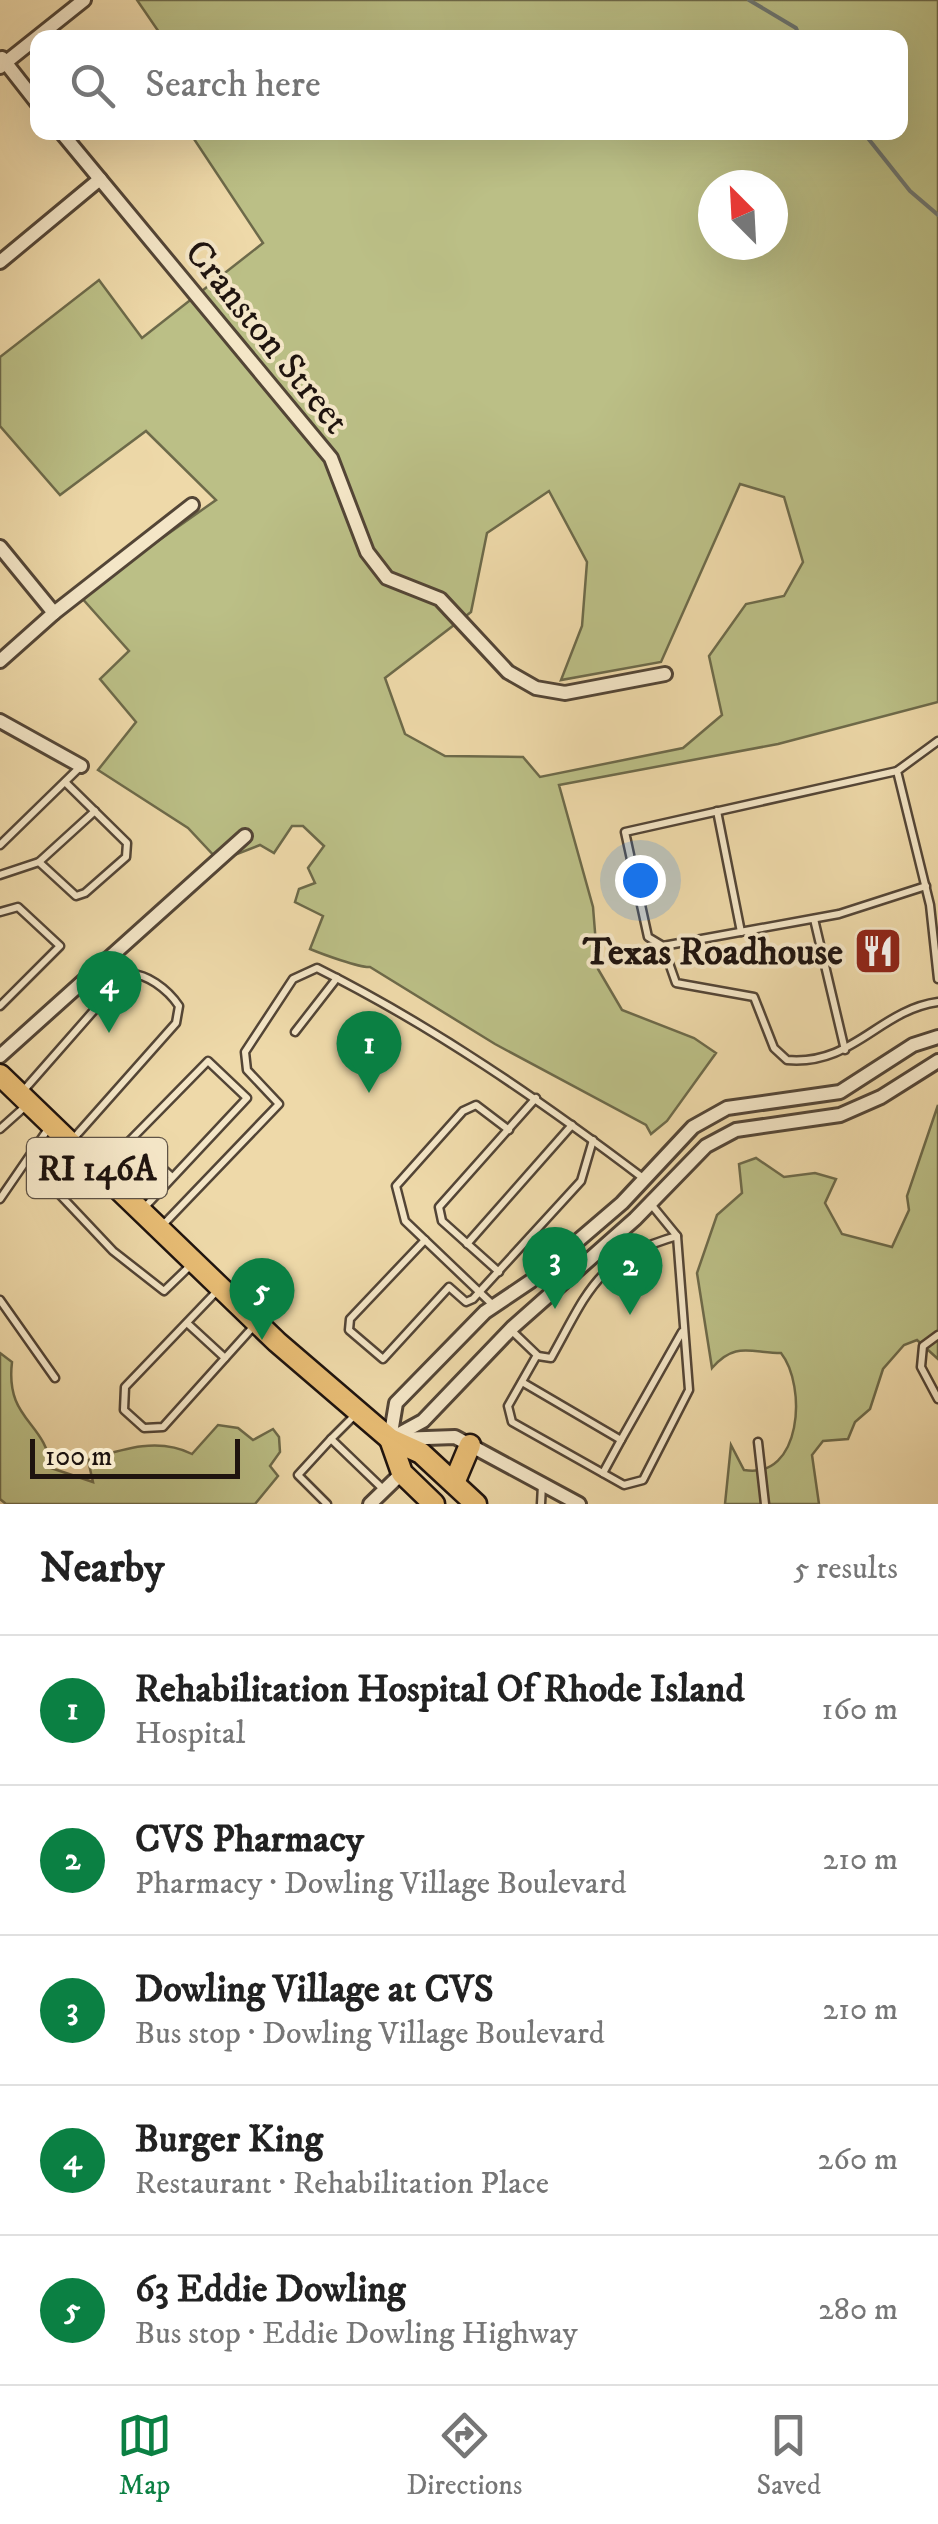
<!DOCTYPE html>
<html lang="en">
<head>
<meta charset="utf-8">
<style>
  body { margin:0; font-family:"IM FELL DW Pica",serif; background:#f6f6f6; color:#222 }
  .compass { position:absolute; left:698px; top:170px; width:90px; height:90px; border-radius:50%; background:#fff; box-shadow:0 10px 40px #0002; rotate:336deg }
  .scale { position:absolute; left:30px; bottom:25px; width:210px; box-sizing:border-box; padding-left:10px; border:5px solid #1f140f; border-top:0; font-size:28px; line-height:35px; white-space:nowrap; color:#1f140f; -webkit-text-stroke:8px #f4e6c7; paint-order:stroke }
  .you { position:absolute; left:640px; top:880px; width:35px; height:35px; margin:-25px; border:8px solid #fff; border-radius:50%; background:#1a73e8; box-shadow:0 0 0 15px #1a73e833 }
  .badge { display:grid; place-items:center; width:65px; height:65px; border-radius:50%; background:#0b8043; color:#fff; font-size:32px; font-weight:700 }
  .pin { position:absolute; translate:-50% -82px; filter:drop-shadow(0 2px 5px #0008) }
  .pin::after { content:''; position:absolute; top:52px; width:35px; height:30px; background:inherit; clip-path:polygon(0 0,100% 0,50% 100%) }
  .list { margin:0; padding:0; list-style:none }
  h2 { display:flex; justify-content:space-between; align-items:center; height:130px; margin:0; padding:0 40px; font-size:42px }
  h2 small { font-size:32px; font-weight:400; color:#767676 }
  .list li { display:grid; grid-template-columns:65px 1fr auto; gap:30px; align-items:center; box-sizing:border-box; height:150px; padding:0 40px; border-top:2px solid #e0e0e0 }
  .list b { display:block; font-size:38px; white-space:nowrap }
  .list p { margin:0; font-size:32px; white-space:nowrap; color:#767676 }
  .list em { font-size:32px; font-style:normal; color:#767676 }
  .icon { flex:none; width:55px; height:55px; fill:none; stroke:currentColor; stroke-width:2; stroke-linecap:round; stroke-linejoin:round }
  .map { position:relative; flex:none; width:938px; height:1504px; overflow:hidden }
  .search { position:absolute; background:#fff; box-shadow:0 10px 40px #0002; left:30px; right:30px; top:30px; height:110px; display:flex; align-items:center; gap:25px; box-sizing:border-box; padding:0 35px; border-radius:20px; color:#767676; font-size:38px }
  .sheet { height:880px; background:#fff }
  nav { display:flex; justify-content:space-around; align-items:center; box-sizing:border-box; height:140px; border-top:2px solid #e0e0e0; background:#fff; font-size:28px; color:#767676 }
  nav a { display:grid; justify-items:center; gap:5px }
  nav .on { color:#0b8043 }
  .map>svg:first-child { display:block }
</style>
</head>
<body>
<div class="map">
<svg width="938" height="1504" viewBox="0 0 938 1504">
  <rect width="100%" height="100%" fill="#eed9a9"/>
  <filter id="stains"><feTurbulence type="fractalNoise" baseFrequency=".002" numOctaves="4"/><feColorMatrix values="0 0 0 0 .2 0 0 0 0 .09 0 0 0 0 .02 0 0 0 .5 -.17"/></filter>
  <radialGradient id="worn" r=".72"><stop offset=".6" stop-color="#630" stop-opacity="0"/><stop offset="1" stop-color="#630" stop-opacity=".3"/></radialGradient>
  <g fill="#bbbf86" stroke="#6d6a4a" stroke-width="2.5" fill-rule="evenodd">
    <path d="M137 0H938V702L778 744 559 785 593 907 598 969 622 1010 694 1038 716 1053 667 1121 651 1134 646 1125 495 1044 370 967C360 968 322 954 310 949L323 916 295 902 299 889 315 883 308 868 324 846 303 826H292L274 853 260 845 219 861 188 828 98 770 136 722 100 679 129 651 80 596 216 500 146 431 60 495 0 426V357L99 280 142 338 263 243 190 133 900 132V38H163ZM713 185H773V245H713ZM740 484 784 497 803 562 784 596 746 604 709 656 722 715 683 748 540 777 523 757 445 756 405 734 385 678 471 612 487 533 549 491 587 562 582 626 561 680 661 662Z"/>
    <path d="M938 1105V1359L917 1340 904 1345 883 1369 870 1409 855 1422 848 1439 823 1441 812 1455 819 1504H725L731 1445 744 1470C802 1480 807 1386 781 1353 751 1353 735 1341 712 1368L697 1273 717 1215 742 1193 739 1164 756 1158 784 1177 815 1173 836 1179 825 1203 842 1234 892 1247 909 1210 907 1196Z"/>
    <path d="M0 1353 12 1362C5 1421 46 1421 51 1468L93 1482 88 1460C123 1449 158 1437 192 1454L218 1425 238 1428 253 1440 273 1429 279 1437 280 1452 270 1466 278 1476 255 1504H6L0 1499Z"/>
  </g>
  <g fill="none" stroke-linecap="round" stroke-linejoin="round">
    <g stroke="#6c7672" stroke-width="4">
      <path d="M749 0 796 28 800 38"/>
      <path d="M863 132 910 191 938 215"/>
    </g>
    <g stroke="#534536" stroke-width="11">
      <g id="lane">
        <path d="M938 741 897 771 930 905 938 979"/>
        <path d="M717 811 741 932"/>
        <path d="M0 845 81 766"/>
        <path d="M39 862 95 811"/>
        <path d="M0 875 39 862 76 896 85 893 126 857 127 843 65 782"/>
        <path d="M926 886 839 914 663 946 676 983 754 997 774 1048 787 1060C853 1066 879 1010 938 1002"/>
        <path d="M0 912 18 907 60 946 0 1006"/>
        <path d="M814 919 845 1050"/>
        <path d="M663 946 648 937 625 832 897 771"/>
        <path d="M295 1032 337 978"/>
        <path d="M24 1090 125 975C145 970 169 991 179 1006L176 1023 73 1139"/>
        <path d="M0 1129 28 1104"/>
        <path d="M131 1140 172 1177"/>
        <path d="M28 1161 113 1251 164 1291 193 1263"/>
        <path d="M101 1170 208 1061 247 1098 144 1208"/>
        <path d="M0 1199 48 1129"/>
        <path d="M161 1227 279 1104 247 1070 245 1052 293 979 317 968C433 1026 540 1100 643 1178"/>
        <path d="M425 1240 350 1319 349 1330 383 1359 449 1287 466 1302 473 1299 581 1181 593 1140"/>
        <path d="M467 1244 572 1125"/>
        <path d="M499 1272 442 1221 439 1207 536 1098"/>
        <path d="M217 1291 125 1387 124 1410 144 1428 163 1427 253 1327"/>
        <path d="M0 1300 55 1378"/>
        <path d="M494 1306 405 1221 396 1186 463 1111 476 1105 509 1130"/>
        <path d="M187 1323 225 1358"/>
        <path d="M511 1330 537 1355 508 1406 512 1422 624 1485 643 1480 689 1390 677 1236 650 1203"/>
        <path d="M938 1335 923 1346 921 1367 938 1399"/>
        <path d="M538 1356 551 1358C589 1290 596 1259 677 1236"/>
        <path d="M522 1382 621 1440 682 1332"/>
        <path d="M354 1416 331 1439 384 1490"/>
        <path d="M758 1442 765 1504"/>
        <path d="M603 1473 621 1440"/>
        <path d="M327 1504 298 1475 331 1439"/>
        <path d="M541 1504 542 1485"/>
      </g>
    </g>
    <g stroke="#534536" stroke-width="18">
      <g id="street">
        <path d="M2 58 38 104"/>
        <path d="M0 67 84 0"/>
        <path d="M61 132 331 458 367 552 387 578 440 599 508 672 536 688 565 693 665 674"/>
        <path d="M0 262 100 179"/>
        <path d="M0 547 54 613"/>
        <path d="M0 661 54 613 192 505"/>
        <path d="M0 721 81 766"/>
        <path d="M0 1056 245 836"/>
        <path d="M390 1439 396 1403 485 1312 531 1281 622 1203 693 1127 727 1108 840 1092 913 1045 938 1037"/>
        <path d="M390 1439 423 1421 513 1327 635 1219 706 1146 736 1130 840 1115 881 1097 938 1061"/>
        <path d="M398 1439 455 1437 579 1504"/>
        <path d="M370 1504 402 1473"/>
      </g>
    </g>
    <g stroke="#1f140f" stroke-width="25">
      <g id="primary">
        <path d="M0 1075 277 1342 390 1439 421 1453 476 1504"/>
        <path d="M390 1439 402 1473 434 1504"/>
        <path d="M454 1483 470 1445"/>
      </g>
    </g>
    <use href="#lane" stroke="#f4e6c7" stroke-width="6"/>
    <use href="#street" stroke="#f4e6c7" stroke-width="12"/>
    <use href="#primary" stroke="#e7bc74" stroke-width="20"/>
  </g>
  <defs>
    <g id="restaurant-square" transform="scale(2.5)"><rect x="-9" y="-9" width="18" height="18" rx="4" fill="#8f2418" stroke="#f4e6c7"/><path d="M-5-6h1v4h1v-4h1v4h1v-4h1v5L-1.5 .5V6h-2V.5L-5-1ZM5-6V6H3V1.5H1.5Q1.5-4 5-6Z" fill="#fff"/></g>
  </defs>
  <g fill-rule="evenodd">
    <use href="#restaurant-square" x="878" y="951"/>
  </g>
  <g text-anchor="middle" stroke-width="8" stroke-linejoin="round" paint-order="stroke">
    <rect fill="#f4e6c7" stroke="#5f5346" stroke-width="2.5" x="27" y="1138" width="140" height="60" rx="8"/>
    <g font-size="35" font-weight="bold" fill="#1f140f">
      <text x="97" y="1180">RI 146A</text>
    </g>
    <g font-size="38" fill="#1f140f" stroke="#f4e6c7">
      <text transform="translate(268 336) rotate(51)" y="13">Cranston Street</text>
    </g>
    <g font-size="38" font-weight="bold" fill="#1f140f" stroke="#f4e6c7" text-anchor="end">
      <text x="843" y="964">Texas Roadhouse</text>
    </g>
  </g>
  <rect width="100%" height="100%" filter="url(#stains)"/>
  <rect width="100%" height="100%" fill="url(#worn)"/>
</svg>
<svg class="compass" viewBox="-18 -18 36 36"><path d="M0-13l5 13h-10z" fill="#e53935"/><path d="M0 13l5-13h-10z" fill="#767676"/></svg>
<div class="scale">100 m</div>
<div class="you"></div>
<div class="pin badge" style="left:369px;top:1093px">1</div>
<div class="pin badge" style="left:630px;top:1315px">2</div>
<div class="pin badge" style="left:555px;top:1309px">3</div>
<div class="pin badge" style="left:109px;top:1033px">4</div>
<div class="pin badge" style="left:262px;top:1340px">5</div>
<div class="search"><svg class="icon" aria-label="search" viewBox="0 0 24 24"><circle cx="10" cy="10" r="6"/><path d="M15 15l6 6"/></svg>Search here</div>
</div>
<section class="sheet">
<h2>Nearby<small>5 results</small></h2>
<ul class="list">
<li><span class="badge">1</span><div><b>Rehabilitation Hospital Of Rhode Island</b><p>Hospital</p></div><em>160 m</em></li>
<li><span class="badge">2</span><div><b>CVS Pharmacy</b><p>Pharmacy · Dowling Village Boulevard</p></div><em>210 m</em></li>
<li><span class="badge">3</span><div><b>Dowling Village at CVS</b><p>Bus stop · Dowling Village Boulevard</p></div><em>210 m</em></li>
<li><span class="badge">4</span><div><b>Burger King</b><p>Restaurant · Rehabilitation Place</p></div><em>260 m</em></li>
<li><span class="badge">5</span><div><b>63 Eddie Dowling</b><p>Bus stop · Eddie Dowling Highway</p></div><em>280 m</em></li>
</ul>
</section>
<nav>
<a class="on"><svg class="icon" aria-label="map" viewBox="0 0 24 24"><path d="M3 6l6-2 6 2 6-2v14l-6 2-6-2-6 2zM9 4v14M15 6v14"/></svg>Map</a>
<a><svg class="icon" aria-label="directions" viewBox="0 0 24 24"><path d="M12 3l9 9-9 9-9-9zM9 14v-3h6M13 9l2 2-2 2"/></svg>Directions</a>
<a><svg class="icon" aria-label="saved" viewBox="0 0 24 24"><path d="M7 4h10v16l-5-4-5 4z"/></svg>Saved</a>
</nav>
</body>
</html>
